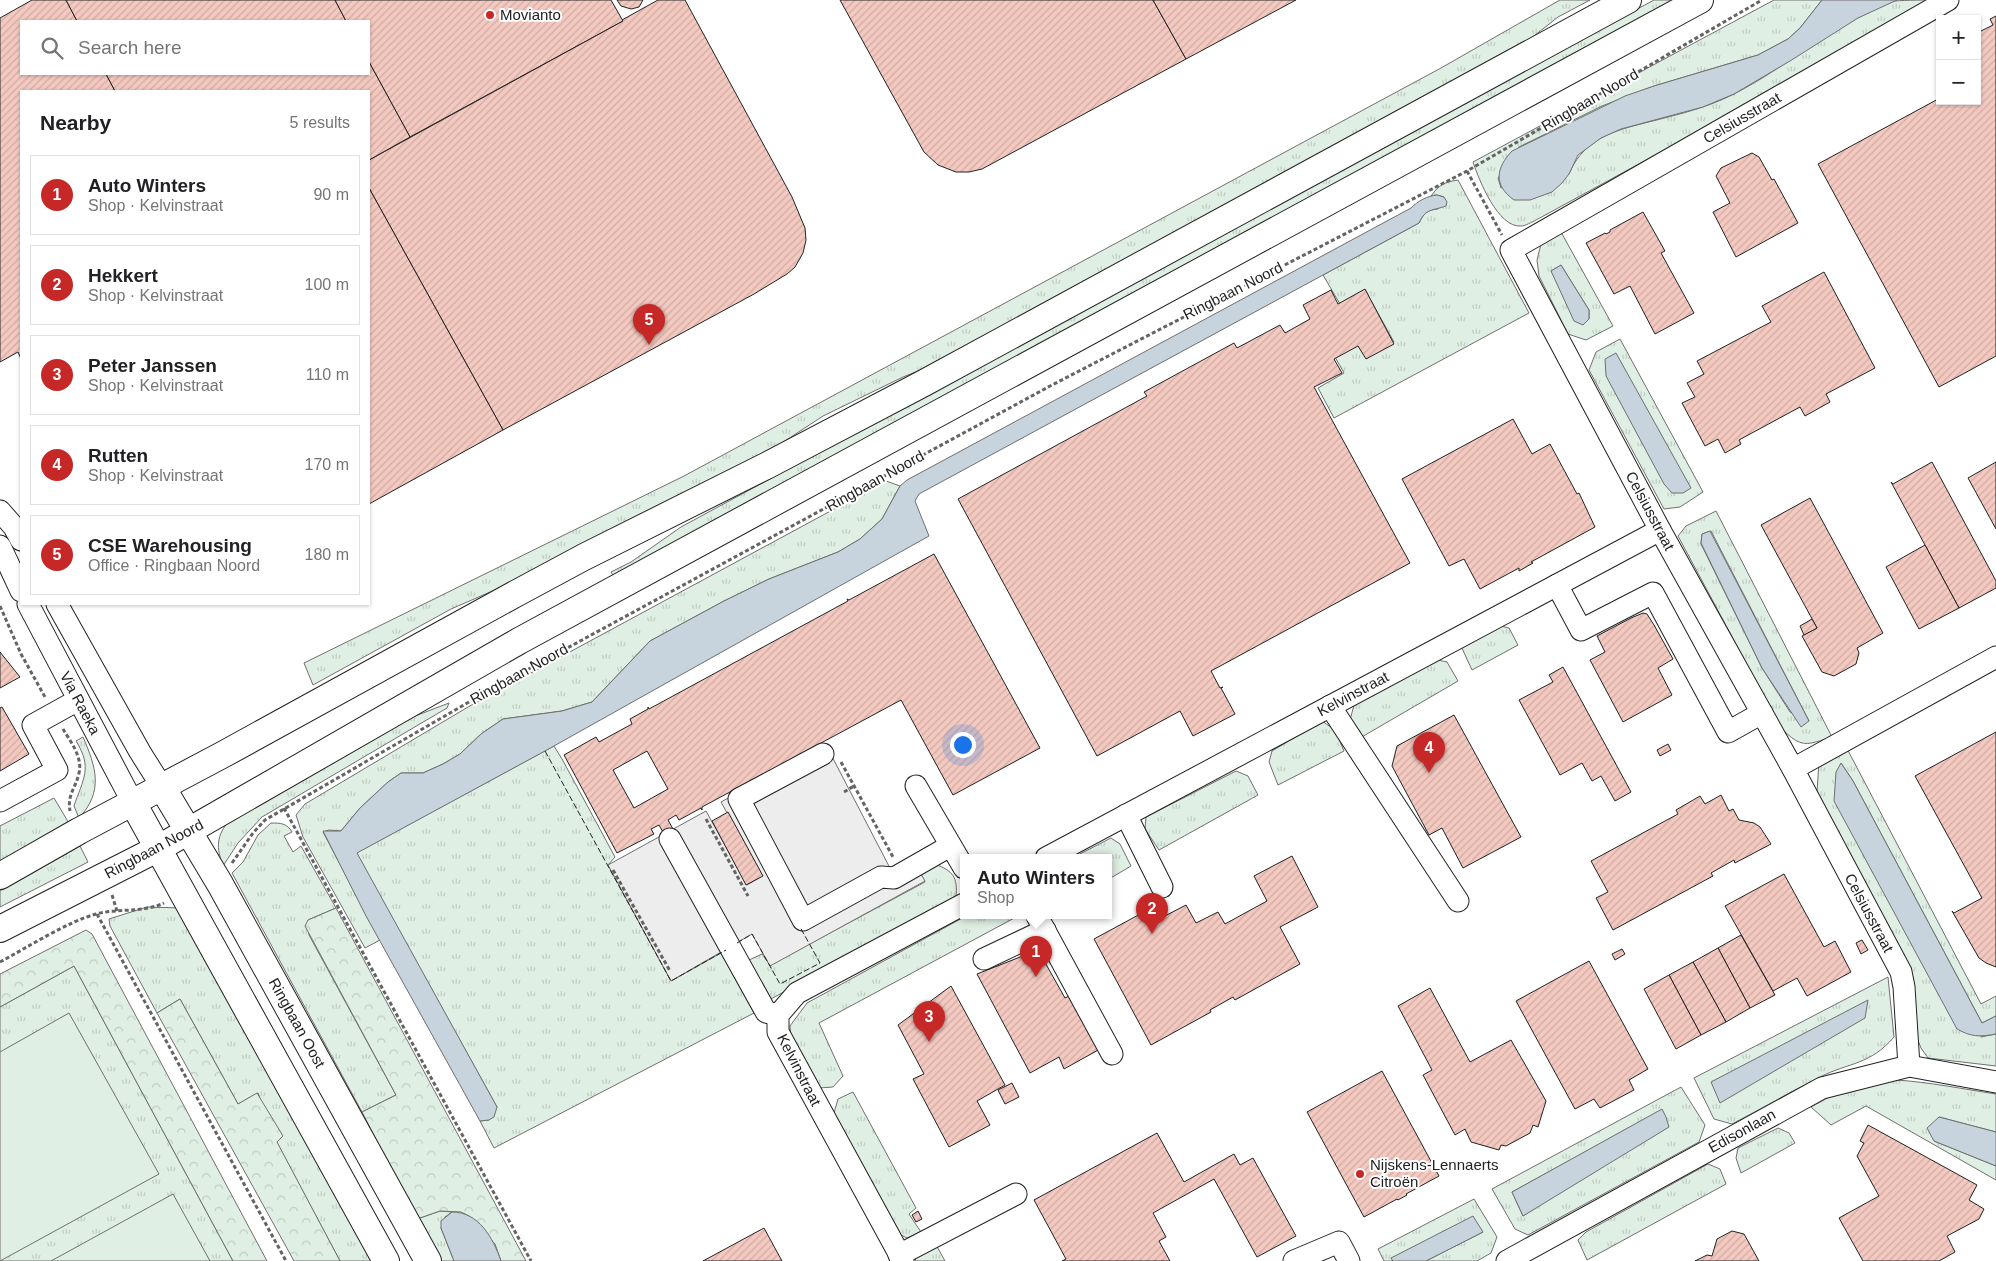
<!DOCTYPE html>
<html lang="en">
<head>
<meta charset="utf-8">
<style>
  body { margin:0; font-family:Helvetica,sans-serif; background:#f2f2f2; color:#202124 }
  .controls { position:absolute; right:15px; top:15px; display:grid; overflow:hidden; border-radius:0px; box-shadow:0 1px 4px #0004 }
  .controls button { width:45px; height:45px; display:grid; place-items:center; padding:0; border:0; border-bottom:1px solid #e0e0e0; background:#fff; color:#202124; font:25px sans-serif }
  .you { position:absolute; left:962px; top:744px; width:18px; height:18px; margin:-12px; border:4px solid #fff; border-radius:50%; background:#1a73e8; box-shadow:0 0 0 8px #1a73e833 }
  .badge { display:grid; place-items:center; width:32px; height:32px; border-radius:50%; background:#c62828; color:#fff; font-size:16px; font-weight:700 }
  .pin { position:absolute; translate:-50% -41px; filter:drop-shadow(0 1px 2px #0008) }
  .pin::after { content:''; position:absolute; top:26px; width:18px; height:15px; background:inherit; clip-path:polygon(0 0,100% 0,50% 100%) }
  .popup { position:absolute; left:960px; top:854px; width:152px; height:65px; box-sizing:border-box; display:grid; place-content:center; border-radius:0px; background:#fff; filter:drop-shadow(0 1px 4px #0005); font-size:16px; white-space:nowrap; color:#757577 }
  .popup b { font-size:19px; color:#202124 }
  .popup::after { content:''; position:absolute; left:50%; top:100%; margin-left:-10px; border:10px solid transparent; border-top-color:#fff }
  .list { margin:0; padding:0; list-style:none }
  h2 { display:flex; justify-content:space-between; align-items:center; height:65px; margin:0; padding:0 20px; font-size:21px }
  h2 small { font-size:16px; font-weight:400; color:#757577 }
  .list li { display:grid; grid-template-columns:32px 1fr auto; gap:15px; align-items:center; box-sizing:border-box; height:80px; margin:0 10px 10px; padding:0 10px; border:1px solid #e0e0e0; border-radius:0px }
  .list b { display:block; font-size:19px; white-space:nowrap }
  .list p { margin:0; font-size:16px; white-space:nowrap; color:#757577 }
  .list em { font-size:16px; font-style:normal; color:#757577 }
  .icon { flex:none; width:28px; height:28px; fill:none; stroke:currentColor; stroke-width:2; stroke-linecap:round; stroke-linejoin:round }
  .map { position:relative; flex:none; width:1996px; height:1261px; overflow:hidden }
  .search { position:absolute; background:#fff; box-shadow:0 1px 4px #0004; left:20px; top:20px; width:350px; height:55px; display:flex; align-items:center; gap:12px; box-sizing:border-box; padding:0 18px; border-radius:0px; color:#757577; font-size:19px }
  .panel { position:absolute; background:#fff; box-shadow:0 1px 4px #0004; left:20px; top:90px; width:350px; height:515px; border-radius:0px }
  .map>svg:first-child { display:block }
</style>
</head>
<body>
<div class="map">
<svg width="1996" height="1261" viewBox="0 0 1996 1261">
  <defs>
    <pattern id="grass-tufts" width="24" height="20" patternUnits="userSpaceOnUse" patternTransform="scale(1.25)"><rect width="24" height="20" fill="#e0efe3"/><path d="M3 7l-1-3M5 7V3M7 7l1-3M15 17l-1-3M17 17v-4M19 17l1-3" fill="none" stroke="#c0cdc2"/></pattern>
    <pattern id="forest-crowns" width="20" height="18" patternUnits="userSpaceOnUse" patternTransform="scale(1.25)"><rect width="20" height="18" fill="#e0efe3"/><path d="M2 6a3 3 0 1 1 6 0M12 15a3 3 0 1 1 6 0" fill="none" stroke="#c0cdc2"/></pattern>
    <pattern id="building-hatch" width="6" height="6" patternUnits="userSpaceOnUse" patternTransform="scale(1.25)"><rect width="6" height="6" fill="#f3c9c0"/><path d="M-1 1l2-2M0 6l6-6M5 7l2-2" fill="none" stroke="#d0aca5"/></pattern>
  </defs>
  <rect width="100%" height="100%" fill="#fff"/>
  <g fill="url(#grass-tufts)" stroke="#6f6f6f" fill-rule="evenodd">
    <path d="M1560 0H1590L1558 17 1520 47 946 360 903 377 823 416 762 456 527 576 451 609 313 685 304 663 684 476 1441 68Z"/>
    <path d="M1654 0H1682L615 579 611 572 631 562 681 527Z"/>
    <path d="M1774 0H1822L1800 28 1788 39 1758 55 1654 86 1602 106 1519 147 1498 178 1501 188 1569 174C1581 145 1604 134 1633 126 1667 117 1703 110 1734 94 1789 66 1836 22 1894 1 1907 0 1926 0 1940 0L1536 220C1532 222 1525 226 1521 226 1498 228 1479 180 1473 162Z"/>
    <path d="M1458 180 1529 313 1334 418 1318 388 1344 373 1335 357 1359 344 1367 357 1394 342 1365 290 1340 304 1323 275 1419 223C1424 213 1427 210 1438 209L1444 197 1437 195 1431 196C1439 185 1444 182 1458 180Z"/>
    <path d="M1561 232 1613 326 1586 340 1568 334 1539 276 1537 260 1541 244ZM1561 265 1589 310V319L1551 271Z"/>
    <path d="M1620 339 1703 492 1680 507 1664 509 1589 370 1596 352Z"/>
    <path d="M886 481 900 486 882 519 860 539 838 552 769 579 724 601 650 641 592 702 562 711 503 719 481 734 460 754 443 764 423 773H401L388 782 360 808 341 831 329 830 323 832 380 940 365 948 303 837 296 815 305 804 468 707Z"/>
    <path d="M1716 511 1832 737C1806 745 1802 749 1781 728L1678 536 1686 526ZM1711 531 1809 721 1790 712 1762 668 1701 544 1702 534Z"/>
    <path d="M1501 626 1509 628 1518 645 1472 670 1461 646Z"/>
    <path d="M1438 660 1447 662 1458 681 1360 738 1350 720 1354 705Z"/>
    <path d="M449 703 447 708 262 817 238 843 223 866C216 848 216 835 230 820L410 718Z"/>
    <path d="M1322 721 1335 730 1344 751 1278 785 1269 762 1272 751Z"/>
    <path d="M83 737C96 767 104 791 79 818L74 806C83 779 93 768 76 741Z"/>
    <path d="M1843 741 1981 1004 1996 996V1016L1982 1023 1853 781 1841 763 1981 1037 1996 1034V1066L1928 1058 1921 1048 1817 792 1819 761Z"/>
    <path d="M554 746 562 759 615 857 608 865 671 981 721 953 754 1013 494 1148 480 1121 489 1120 497 1107 356 853Z"/>
    <path d="M1236 771 1248 776 1258 795 1159 850 1145 829 1146 817Z"/>
    <path d="M54 798 70 825 0 866V826Z"/>
    <path d="M271 823C280 823 287 823 292 832L284 836 293 852 301 846 336 908 308 920 309 935 396 1095 362 1112 232 873 243 862 258 835Z"/>
    <path d="M1111 838 1120 844 1131 866 1109 879 1108 858H1072Z"/>
    <path d="M80 846 88 862 0 907V891Z"/>
    <path d="M935 864C953 871 958 877 956 897L771 999 749 960 762 954 770 965 925 882 917 867Z"/>
    <path d="M147 907 182 908 377 1261H340L276 1141 258 1093 238 1104 180 999 157 1013 110 926 109 919Z"/>
    <path d="M966 916H1018L819 1023 843 1076 833 1087 819 1088 791 1039 790 1026 807 1003Z"/>
    <path d="M74 966 233 1261H0V1007Z"/>
    <path d="M1888 977 1894 1037C1870 1065 1850 1062 1820 1077 1790 1092 1761 1109 1732 1124L1714 1119 1694 1078Z"/>
    <path d="M1896 1080C1929 1082 1963 1089 1996 1094V1132L1939 1117 1934 1141 1996 1166V1180L1866 1106 1831 1125 1811 1107 1833 1095Z"/>
    <path d="M1681 1087 1705 1125 1699 1142 1528 1235 1515 1229 1492 1189ZM1662 1110 1548 1200 1523 1216 1512 1192Z"/>
    <path d="M853 1092 916 1208 909 1214 921 1232 907 1238 901 1235 834 1113 838 1099Z"/>
    <path d="M1778 1128 1789 1133 1795 1143 1741 1173 1736 1158 1738 1148Z"/>
    <path d="M1708 1164 1720 1169 1726 1184 1587 1260 1578 1240 1586 1232Z"/>
    <path d="M1474 1199 1497 1237 1491 1253 1477 1261H1426L1483 1232 1391 1258 1393 1261H1384L1378 1249Z"/>
    <path d="M440 1211 452 1212 445 1217 441 1228 454 1261H439L417 1219Z"/>
    <path d="M935 1243 945 1261H915L919 1250Z"/>
  </g>
  <g fill="url(#forest-crowns)" stroke="#6f6f6f">
    <path d="M336 908 526 1261H501L495 1244 469 1216 461 1212 440 1211 417 1219 362 1112 396 1095 305 926 308 920Z"/>
    <path d="M86 930 92 934 267 1261H233L74 966 0 1007V974Z"/>
    <path d="M180 999 238 1104 257 1093 283 1136 277 1142 340 1261H294L157 1013Z"/>
  </g>
  <g fill="#e0efe3" stroke="#6f6f6f">
    <path d="M69 1013 159 1174 0 1261V1052Z"/>
    <path d="M173 1194 210 1261H51Z"/>
  </g>
  <path fill="#ededed" stroke="#6f6f6f" d="M826 745 891 870 917 867 925 881 770 966 752 934 671 981 608 865 706 811 747 885 762 876 721 802Z"/>
  <g fill="#c7d3dd" stroke="#6f6f6f">
    <path d="M1822 0H1897L1858 18 1790 61 1734 94 1703 107 1621 129 1601 138 1578 155 1569 174 1562 183 1552 192 1530 200H1514C1493 185 1496 168 1512 151L1625 96 1654 86 1758 55 1788 39 1800 28Z"/>
    <path d="M1437 195 1444 197 1447 202 1446 206C1432 211 1426 208 1419 223L919 494 915 501 929 536 545 751 357 853 497 1107 494 1117 489 1120 480 1121 366 916 323 831H341L360 808 388 782 401 773H423L443 764 460 754 481 734 503 719 562 711 592 702 650 641 724 601 769 579 838 552 860 539 882 519 900 486 907 480 1411 208C1418 201 1427 196 1437 195Z"/>
    <path d="M1561 265 1589 310V319L1583 325 1574 321 1551 271Z"/>
    <path d="M1616 353 1691 488 1683 493H1672L1664 484 1606 376 1605 359Z"/>
    <path d="M1710 531 1809 721 1801 727 1762 668 1701 543 1702 534Z"/>
    <path d="M1841 763 1853 781 1982 1023 1996 1016V1034C1980 1037 1971 1037 1957 1029L1834 801 1836 772Z"/>
    <path d="M1868 1000 1865 1018 1720 1103 1711 1082Z"/>
    <path d="M1662 1109 1666 1117 1669 1127 1523 1216 1512 1192Z"/>
    <path d="M1939 1117 1996 1132V1166L1934 1141 1927 1128Z"/>
    <path d="M452 1212C479 1212 493 1238 501 1261H454L441 1228V1221Z"/>
    <path d="M1473 1216 1483 1232 1426 1261H1393L1391 1258Z"/>
  </g>
  <g fill="url(#building-hatch)" stroke="#222" fill-rule="evenodd">
    <path d="M32 0H66L77 21H21V74H106L115 91H21V359L18 352 0 362V18Z"/>
    <path d="M66 0H335L346 21H77Z"/>
    <path d="M335 0H611L623 21 410 137 369 62V21H346Z"/>
    <path d="M617 0H643L639 7 631 9 621 6Z"/>
    <path d="M658 0H685L792 197 805 228 806 240 803 253 795 267 787 274 754 294 503 430 369 188V160L623 21 622 20Z"/>
    <path d="M840 0H1153L1186 59 982 169 969 172H956L938 165 924 152Z"/>
    <path d="M1153 0H1296L1186 59Z"/>
    <path d="M1996 16V356L1939 387 1818 164 1940 98V101H1977V33L1993 25 1990 19Z"/>
    <path d="M369 62 410 137 369 160V91H115L106 74H369Z"/>
    <path d="M1752 153 1759 157 1772 180 1774 179 1798 223 1736 257 1713 212 1730 203 1716 176 1721 168Z"/>
    <path d="M369 188 503 430 369 504Z"/>
    <path d="M1643 212 1665 251 1661 253 1694 313 1655 334 1630 286 1614 294 1586 243 1605 233 1606 234 1610 232V230Z"/>
    <path d="M1824 272 1875 368 1826 394 1830 402 1805 416 1800 407 1739 440 1741 444 1725 453 1718 439 1705 446 1682 403 1695 397 1687 383 1704 374 1697 361 1771 322 1762 306Z"/>
    <path d="M1365 289 1394 344 1366 359 1358 346 1334 359 1342 373 1314 387 1410 563 1211 671 1220 688 1223 687 1221 688 1235 714 1193 736 1180 711 1097 756 958 499 1147 396 1144 392 1234 343 1237 348 1280 325 1285 333 1310 319 1303 305 1331 290 1338 304Z"/>
    <path d="M1513 419 1532 454 1550 444 1577 494 1579 493 1595 527 1531 562 1533 563 1519 571V568L1480 589 1464 559 1449 566 1402 479Z"/>
    <path d="M1932 462 1996 581V588L1959 608 1891 482 1893 484Z"/>
    <path d="M1996 462V529L1968 478Z"/>
    <path d="M1810 498 1883 633 1857 648 1859 653 1856 664 1834 676 1822 672 1802 636 1817 628 1761 525Z"/>
    <path d="M1925 545 1959 608 1919 629 1886 567Z"/>
    <path d="M934 554 1040 748 953 795 901 700 702 807V810L701 808 679 820 676 815 668 820 673 829 664 834 659 825 651 829 654 834 617 853 564 755 596 737 599 742 632 724 630 719 648 709V707L649 709 848 601 847 599 849 600ZM647 751 668 789 634 808 613 770Z"/>
    <path d="M1643 613 1647 614 1654 625 1673 659 1658 668 1672 695 1623 722 1590 660 1605 652 1597 636 1631 618Z"/>
    <path d="M1812 619 1817 628 1804 635 1800 626Z"/>
    <path d="M0 652 20 677 0 688Z"/>
    <path d="M1563 667 1631 792 1615 801 1601 776 1592 781 1582 763 1560 775 1519 700 1553 682 1549 675Z"/>
    <path d="M2 707 29 754 0 771V708Z"/>
    <path d="M1454 715 1521 837 1463 868 1442 828 1429 835 1392 766 1397 746Z"/>
    <path d="M1996 732V967L1986 963 1979 958 1952 911 1954 913 1982 898 1915 776Z"/>
    <path d="M1668 744 1671 750 1660 756 1657 750Z"/>
    <path d="M1721 795 1729 811 1733 809 1739 820 1754 823 1760 827 1771 844 1735 863 1734 860 1711 873 1713 876 1613 930 1596 898 1608 892 1591 861 1678 814 1676 810 1700 796 1705 804Z"/>
    <path d="M728 812 763 876 746 885 712 821Z"/>
    <path d="M1292 856 1318 907 1280 927 1300 964 1235 1000 1233 997 1210 1010 1211 1012 1151 1045 1094 939 1155 906 1161 918 1186 905 1196 923 1218 912 1225 924 1267 901 1254 876Z"/>
    <path d="M1784 874 1824 947 1835 941 1851 972 1807 996 1797 978 1773 991 1725 906Z"/>
    <path d="M1741 935 1775 995 1750 1008 1718 948Z"/>
    <path d="M1862 940 1868 950 1861 954 1856 943Z"/>
    <path d="M1718 948 1750 1008 1726 1022 1693 962Z"/>
    <path d="M1622 949 1625 954 1615 960 1612 954Z"/>
    <path d="M1038 950 1065 998 1071 995 1100 1049 1064 1069 1059 1057 1030 1073 977 974Z"/>
    <path d="M1589 961 1648 1069 1629 1080 1634 1090 1600 1108 1594 1099 1575 1109 1516 1001Z"/>
    <path d="M1693 962 1726 1022 1701 1035 1669 975Z"/>
    <path d="M1669 975 1701 1035 1676 1049 1644 989Z"/>
    <path d="M951 986 1005 1085 977 1101 990 1125 949 1147 913 1079 924 1074 898 1025Z"/>
    <path d="M1430 988 1470 1062 1511 1040 1546 1101 1538 1127 1533 1125 1530 1133 1506 1146 1501 1145 1499 1150 1471 1142 1465 1129 1455 1135 1423 1075 1432 1070 1398 1006Z"/>
    <path d="M1382 1071 1439 1176 1406 1194 1407 1195 1398 1200 1397 1199 1364 1217 1307 1112Z"/>
    <path d="M1012 1083 1019 1097 1005 1104 998 1090Z"/>
    <path d="M1868 1125 1977 1185 1969 1200 1984 1209 1979 1219 1947 1236 1955 1252 1939 1261H1863L1839 1218 1879 1196 1857 1156 1864 1143 1860 1141Z"/>
    <path d="M1157 1133 1184 1182 1234 1154 1240 1165 1253 1158 1296 1236 1257 1257 1214 1179 1153 1213 1166 1237 1159 1241 1170 1261H1062L1066 1259 1034 1200Z"/>
    <path d="M918 1211 922 1219 916 1222 912 1215Z"/>
    <path d="M764 1228 782 1261H703Z"/>
    <path d="M1732 1231 1744 1234 1759 1261H1695L1707 1255 1712 1256 1717 1239Z"/>
  </g>
  <g fill="none" stroke-linecap="round" stroke-linejoin="round">
    <g stroke="#222" stroke-width="23">
      <g id="minor">
        <path d="M0 511 14 527 21 540"/>
        <path d="M0 546 21 591"/>
        <path d="M1557 585 1581 630 1653 593 1728 732 1762 713"/>
        <path d="M28 604 133 803"/>
        <path d="M57 604 140 752 162 787"/>
        <path d="M1330 706 1458 901"/>
        <path d="M823 754 739 799 803 920 881 877 894 878 950 846"/>
        <path d="M1793 769 1996 657"/>
        <path d="M916 786 964 868"/>
        <path d="M0 801 57 770 33 725 78 700"/>
        <path d="M1126 815 1162 887"/>
        <path d="M670 839 766 1012 778 1015"/>
        <path d="M1046 858 1660 530"/>
        <path d="M1037 916 1112 1054"/>
        <path d="M984 959 1045 930"/>
        <path d="M1909 1066 1904 987 1901 972 1793 769 1660 530 1511 250 1948 0"/>
        <path d="M899 1255 1016 1194"/>
        <path d="M903 1261 778 1032V1015L797 993 964 904"/>
        <path d="M1294 1261 1339 1242 1349 1261"/>
        <path d="M1507 1261 1822 1088 1909 1066 1996 1082"/>
      </g>
    </g>
    <g stroke="#222" stroke-width="28">
      <g id="major">
        <path d="M162 787 220 884 428 1261"/>
        <path d="M133 803 386 1261"/>
        <path d="M0 876 79 831 224 754 517 593 584 557 768 465 924 383 1628 0"/>
        <path d="M0 929 159 848 519 641 1700 0"/>
      </g>
    </g>
    <g stroke="#646464" stroke-width="3" stroke-dasharray="4 2.5" stroke-linecap="butt">
      <path d="M1467 171 1502 235"/>
      <path d="M0 606 21 654 45 697"/>
      <path d="M63 729C70 741 83 757 79 773 76 788 67 794 70 811"/>
      <path d="M841 762 893 857"/>
      <path d="M844 792 854 786"/>
      <path d="M284 808 531 1261"/>
      <path d="M706 819 748 896"/>
      <path d="M232 863 253 833 265 820 488 691 1052 385 1467 171 1762 0"/>
      <path d="M613 870 670 971"/>
      <path d="M112 895 117 911"/>
      <path d="M97 914 286 1261"/>
      <path d="M0 962C28 947 67 922 96 914 119 908 143 913 164 903"/>
    </g>
    <use href="#minor" stroke="#fff" stroke-width="21"/>
    <use href="#major" stroke="#fff" stroke-width="26"/>
    <g stroke="#222" stroke-width="1" stroke-dasharray="6 2.5" stroke-linecap="butt">
      <path d="M545 751 671 981 726 950"/>
      <path d="M737 943 752 934 780 984 820 963 800 927"/>
    </g>
  </g>
  <g fill="#c62828" stroke="#fff" stroke-width="2">
    <circle cx="490" cy="15" r="5"/>
    <circle cx="1360" cy="1174" r="5"/>
  </g>
  <g text-anchor="middle" stroke-width="4" stroke-linejoin="round" paint-order="stroke">
    <g font-size="15" fill="#222" stroke="#fff" text-anchor="start">
      <text x="500" y="20">Movianto</text>
      <text x="1370" y="1170">Nijskens-Lennaerts<tspan x="1370" dy="17">Citroën</tspan></text>
    </g>
    <g font-size="15" fill="#222" stroke="#fff">
      <text transform="translate(1590 100) rotate(-30)" y="5">Ringbaan Noord</text>
      <text transform="translate(1742 118) rotate(-30)" y="5">Celsiusstraat</text>
      <text transform="translate(1233 291) rotate(-27)" y="5">Ringbaan Noord</text>
      <text transform="translate(875 481) rotate(-29)" y="5">Ringbaan Noord</text>
      <text transform="translate(1650 511) rotate(62)" y="5">Celsiusstraat</text>
      <text transform="translate(519 674) rotate(-29)" y="5">Ringbaan Noord</text>
      <text transform="translate(1353 694) rotate(-28)" y="5">Kelvinstraat</text>
      <text transform="translate(80 703) rotate(62)" y="5">Via Raeka</text>
      <text transform="translate(154 849) rotate(-28)" y="5">Ringbaan Noord</text>
      <text transform="translate(1869 913) rotate(62)" y="5">Celsiusstraat</text>
      <text transform="translate(297 1023) rotate(61)" y="5">Ringbaan Oost</text>
      <text transform="translate(799 1070) rotate(63)" y="5">Kelvinstraat</text>
      <text transform="translate(1742 1131) rotate(-29)" y="5">Edisonlaan</text>
    </g>
  </g>
</svg>
<div class="controls">
<button>+</button>
<button>−</button>
</div>
<div class="you"></div>
<div class="pin badge" style="left:1036px;top:977px">1</div>
<div class="popup"><b>Auto Winters</b>Shop</div>
<div class="pin badge" style="left:1152px;top:934px">2</div>
<div class="pin badge" style="left:929px;top:1042px">3</div>
<div class="pin badge" style="left:1429px;top:773px">4</div>
<div class="pin badge" style="left:649px;top:345px">5</div>
<div class="search"><svg class="icon" aria-label="search" viewBox="0 0 24 24"><circle cx="10" cy="10" r="6"/><path d="M15 15l6 6"/></svg>Search here</div>
<section class="panel">
<h2>Nearby<small>5 results</small></h2>
<ul class="list">
<li><span class="badge">1</span><div><b>Auto Winters</b><p>Shop · Kelvinstraat</p></div><em>90 m</em></li>
<li><span class="badge">2</span><div><b>Hekkert</b><p>Shop · Kelvinstraat</p></div><em>100 m</em></li>
<li><span class="badge">3</span><div><b>Peter Janssen</b><p>Shop · Kelvinstraat</p></div><em>110 m</em></li>
<li><span class="badge">4</span><div><b>Rutten</b><p>Shop · Kelvinstraat</p></div><em>170 m</em></li>
<li><span class="badge">5</span><div><b>CSE Warehousing</b><p>Office · Ringbaan Noord</p></div><em>180 m</em></li>
</ul>
</section>
</div>
</body>
</html>
